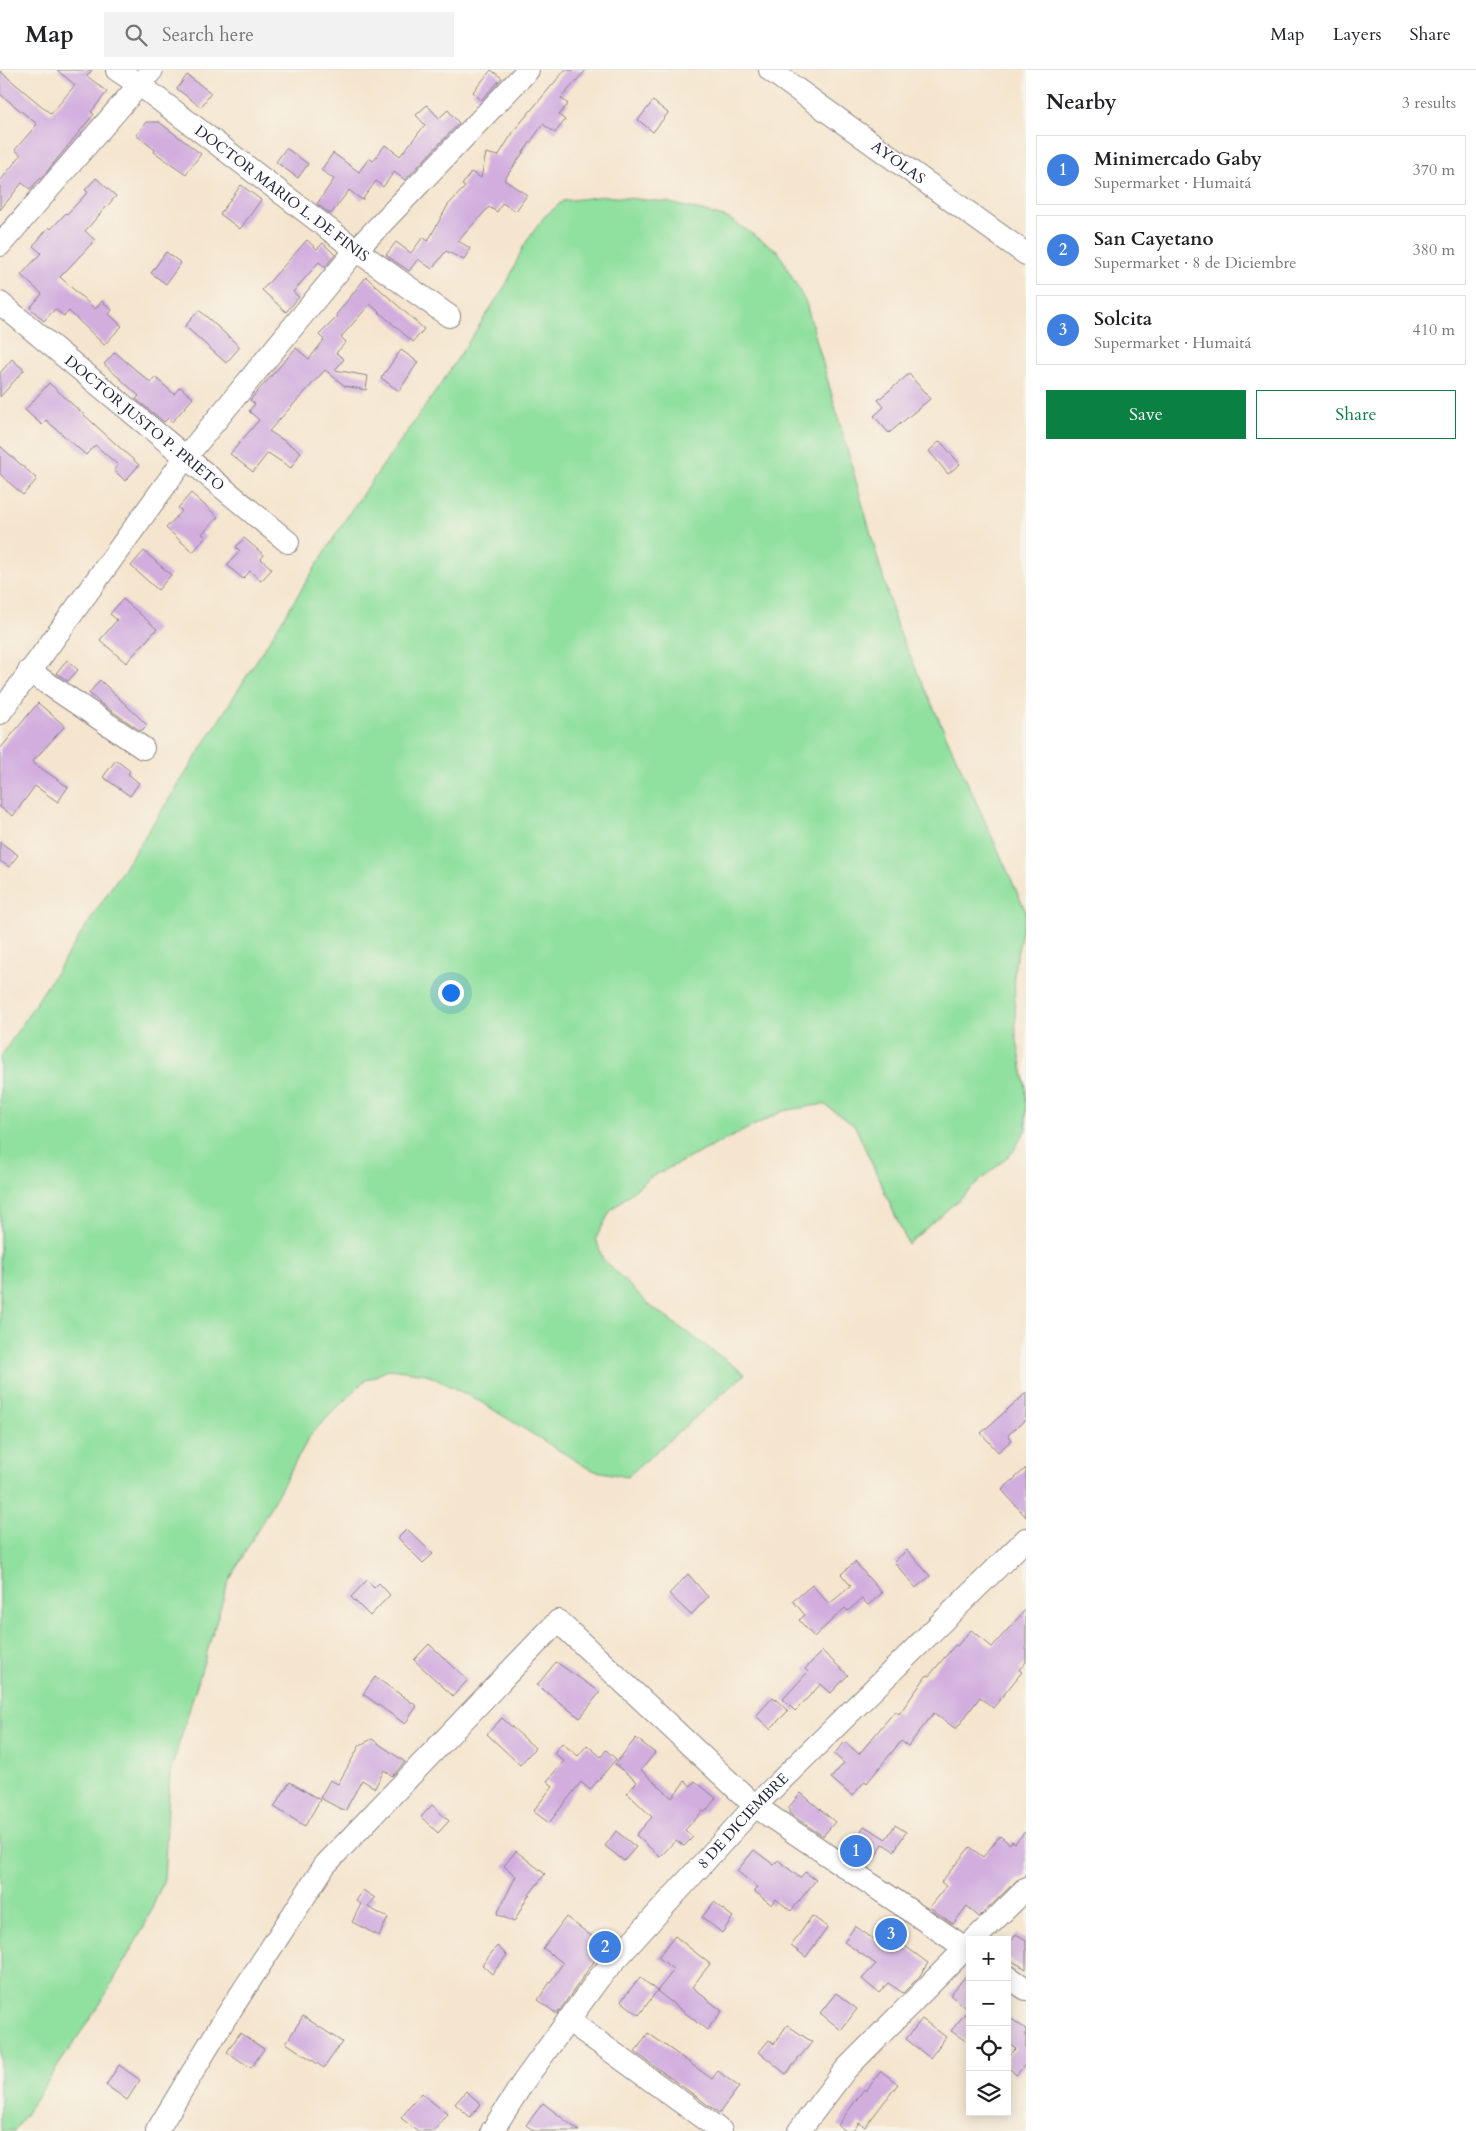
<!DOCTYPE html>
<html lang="en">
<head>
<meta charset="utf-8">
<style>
  body { margin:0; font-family:Cardo,serif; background:#f2f2f2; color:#202124 }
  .controls { position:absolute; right:15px; bottom:15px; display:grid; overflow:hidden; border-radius:0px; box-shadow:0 2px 12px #0003 }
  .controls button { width:45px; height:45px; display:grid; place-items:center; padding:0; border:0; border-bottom:1px solid #e0e0e0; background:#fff; color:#202124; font:25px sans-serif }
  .you { position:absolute; left:450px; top:922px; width:18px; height:18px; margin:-12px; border:4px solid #fff; border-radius:50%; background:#1a73e8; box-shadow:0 0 0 8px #1a73e833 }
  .badge { display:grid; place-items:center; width:32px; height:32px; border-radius:50%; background:#0b8043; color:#fff; font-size:16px; font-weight:700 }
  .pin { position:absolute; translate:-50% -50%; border:2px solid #fff; box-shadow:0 1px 5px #0006 }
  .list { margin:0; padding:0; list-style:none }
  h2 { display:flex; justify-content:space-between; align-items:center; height:65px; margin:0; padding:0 20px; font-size:21px }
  h2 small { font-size:16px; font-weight:400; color:#757577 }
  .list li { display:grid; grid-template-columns:32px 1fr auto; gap:15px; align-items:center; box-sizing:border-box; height:70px; margin:0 10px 10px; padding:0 10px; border:1px solid #e0e0e0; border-radius:0px }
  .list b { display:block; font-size:19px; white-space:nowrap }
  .list p { margin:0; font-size:16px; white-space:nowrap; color:#757577 }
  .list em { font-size:16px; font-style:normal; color:#757577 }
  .actions { display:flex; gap:10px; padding:15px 20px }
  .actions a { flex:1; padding:11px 0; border:1px solid #0b8043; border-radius:0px; text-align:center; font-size:18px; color:#0b8043 }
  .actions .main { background:#0b8043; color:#fff }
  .icon { flex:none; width:28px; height:28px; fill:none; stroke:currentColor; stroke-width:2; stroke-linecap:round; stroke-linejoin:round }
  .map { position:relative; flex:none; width:1026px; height:2061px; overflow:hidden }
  header { display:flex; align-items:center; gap:30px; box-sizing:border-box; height:70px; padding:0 25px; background:#fff; border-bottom:1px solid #e0e0e0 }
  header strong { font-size:24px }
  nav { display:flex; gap:28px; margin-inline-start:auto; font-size:18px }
  .search { width:350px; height:45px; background:#f2f2f2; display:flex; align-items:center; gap:12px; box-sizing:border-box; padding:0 18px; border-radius:0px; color:#757577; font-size:19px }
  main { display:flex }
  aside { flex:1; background:#fff }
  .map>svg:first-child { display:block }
</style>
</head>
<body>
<header>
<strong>Map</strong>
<div class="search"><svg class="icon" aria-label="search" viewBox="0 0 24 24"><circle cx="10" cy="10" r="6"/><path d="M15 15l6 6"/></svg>Search here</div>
<nav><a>Map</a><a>Layers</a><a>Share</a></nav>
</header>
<main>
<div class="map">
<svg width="1026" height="2061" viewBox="0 0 1026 2061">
  <rect width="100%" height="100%" fill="#f7f3e8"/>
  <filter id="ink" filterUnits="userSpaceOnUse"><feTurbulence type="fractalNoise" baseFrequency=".02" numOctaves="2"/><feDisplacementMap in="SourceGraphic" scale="10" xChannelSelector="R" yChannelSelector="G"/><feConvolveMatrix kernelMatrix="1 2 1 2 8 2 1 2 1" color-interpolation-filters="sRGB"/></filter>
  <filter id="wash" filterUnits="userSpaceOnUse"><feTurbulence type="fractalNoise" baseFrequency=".0096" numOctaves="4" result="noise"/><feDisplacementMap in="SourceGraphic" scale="20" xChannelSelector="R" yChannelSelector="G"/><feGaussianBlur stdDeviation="1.12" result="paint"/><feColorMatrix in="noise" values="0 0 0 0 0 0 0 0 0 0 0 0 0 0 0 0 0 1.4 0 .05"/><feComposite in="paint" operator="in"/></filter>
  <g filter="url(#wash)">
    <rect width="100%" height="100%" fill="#f5e5ce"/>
    <path fill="#90e09f" stroke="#59816d" d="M605 126 667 132 728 148 778 181 806 233 897 557 1026 842 1014 900 1016 965 1026 1018V1059L1013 1082 908 1174 855 1056 824 1034 783 1041 649 1108 611 1140 596 1168 602 1188 649 1235 745 1304 627 1407 591 1400 479 1331 426 1304 390 1299 363 1312 311 1364 228 1513 170 1703 164 1810 144 1857 100 1934 14 2061H0V988L175 720 352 439 441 314 507 213 524 175 544 147 563 131Z"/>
    <g id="blocks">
      <g fill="#d2aedf">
        <path d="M57 0H92L87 6 107 22 91 42 94 44 44 105 30 119 22 113 0 140V111L21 85 15 80 37 54 0 24V1L51 44 75 15Z"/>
        <path d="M491 0 502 8 481 30 473 22Z"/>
        <path d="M565 0H586L561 28 568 34 559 45 565 50 555 63 543 54 504 110 527 125 516 141 502 133 497 142 489 137 458 171 470 178 464 190 446 181 432 199 418 189 409 201 386 185 396 172 411 183 423 167 428 171 448 135 465 117 462 115 471 102 481 108 486 83 498 86 516 58Z"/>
        <path d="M187 5 211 23 201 37 177 19Z"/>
        <path d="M653 31 668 43 653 62 638 50Z"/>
        <path d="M427 35 439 48 448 40 459 53 405 110 394 102 383 117 376 111 362 130 349 120 331 144 317 134 334 109 321 100 333 83 359 102 369 88 373 91 385 75 400 86 425 55 416 45Z"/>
        <path d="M146 52H159L201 84 186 104 154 82 155 80 136 65Z"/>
        <path d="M286 78 308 94 298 108 276 92Z"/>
        <path d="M96 108 116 126 85 161 95 170 60 207 95 239 102 231 112 240 109 244 122 256 104 275 69 241 64 246 55 239 44 251 30 238 42 224 21 205 41 183 33 176 49 157 51 159 66 143 67 144 88 122 85 120Z"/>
        <path d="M241 115 261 130 240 159 220 144Z"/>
        <path d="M307 170 317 179 323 173 335 185 325 197 319 192 293 222 299 227 286 242 262 220Z"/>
        <path d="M166 182 181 193 166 214 151 203Z"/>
        <path d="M366 207 424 259 413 272 370 234 341 267 346 272 336 283 344 289 335 300 368 306 366 320 345 316 325 300 269 361 301 382 291 398 268 383 253 402 230 384 259 350 249 341 255 334 250 330 296 278 309 289 324 270 319 265 338 246 336 245Z"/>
        <path d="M199 240 240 277 226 293 185 256Z"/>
        <path d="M401 280 418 292 399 321 381 308Z"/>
        <path d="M115 282 151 313 155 307 174 324 180 317 193 328 172 352 168 348 164 352 136 329 139 326 104 294Z"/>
        <path d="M12 289 24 300 0 327V303Z"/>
        <path d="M909 304 930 329 889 363 874 346 884 337 878 330Z"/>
        <path d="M49 313 139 395 125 411 114 400 118 395 95 375 86 385 46 350 42 355 25 340Z"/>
        <path d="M940 371 960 394 948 404 929 381Z"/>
        <path d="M0 376 37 409 23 425 0 404Z"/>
        <path d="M191 423 218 447 202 464 206 467 193 482 166 458 182 441 178 438Z"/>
        <path d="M244 468 264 485 261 489 272 499 261 511 250 501 243 509 227 495 240 481 236 477Z"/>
        <path d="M144 481 171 505 158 520 131 496Z"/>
        <path d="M123 529 157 559 126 593 100 570 117 550 110 544Z"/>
        <path d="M67 590 78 600 68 611 56 603Z"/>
        <path d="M100 610 147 655 141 661 100 633 89 623Z"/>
        <path d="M38 633 65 656 32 692 68 717 58 732 35 716 13 746 0 737V679Z"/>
        <path d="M116 690 130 701 128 704 139 713 130 726 103 707Z"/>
        <path d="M0 772 18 785 9 797 0 791Z"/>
        <path d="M1026 1323V1349L1008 1365 1012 1370 998 1382 981 1363Z"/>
        <path d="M1026 1398V1447L1002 1420Z"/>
        <path d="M407 1459 433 1484 423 1493 398 1468Z"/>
        <path d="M907 1480 930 1506 916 1518 894 1492Z"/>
        <path d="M855 1492 882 1523 868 1535 862 1529 848 1541 845 1538 814 1567 799 1550 805 1545 793 1531 812 1515 829 1534 851 1516 841 1504Z"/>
        <path d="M688 1504 708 1527 691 1545 669 1524Z"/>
        <path d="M367 1510 374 1518 379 1513 390 1525 370 1546 351 1527Z"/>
        <path d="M1026 1539V1592L1019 1600 1022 1602 993 1638 980 1627 956 1659 934 1643 908 1676 901 1671 867 1713 865 1711 852 1726 831 1708 844 1693 834 1684 845 1672 859 1684 895 1641 899 1644 927 1605 929 1606 955 1575 957 1576 971 1560 992 1577Z"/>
        <path d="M429 1574 468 1610 453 1626 414 1590Z"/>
        <path d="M822 1581 848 1605 831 1623 821 1614 795 1641 783 1629 808 1602 805 1599Z"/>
        <path d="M556 1592 600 1622 580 1648 537 1615Z"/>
        <path d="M375 1607 417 1636 405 1654 363 1624Z"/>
        <path d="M773 1627 788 1641 770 1659 756 1646Z"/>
        <path d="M502 1648 535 1678 520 1695 487 1664Z"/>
        <path d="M636 1668 655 1683 641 1700 672 1728 685 1711 691 1716 695 1711 716 1728 705 1742 703 1741 685 1760 693 1767 684 1776 676 1770 660 1787 636 1765 652 1747 627 1723 637 1712 615 1694Z"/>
        <path d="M372 1669 405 1692 392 1706 384 1700 375 1718 362 1710 345 1741 320 1728 330 1710 338 1714 360 1675Z"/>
        <path d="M562 1673 578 1686 587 1675 601 1687 606 1680 616 1689 590 1720 581 1712 549 1753 533 1741 553 1716 547 1711 564 1691 554 1683Z"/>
        <path d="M290 1712 320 1730 305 1756 274 1737Z"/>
        <path d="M801 1723 835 1752 823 1766 789 1743V1737Z"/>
        <path d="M432 1735 449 1751 438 1763 421 1747Z"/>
        <path d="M895 1755 906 1762 894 1781 883 1774 869 1797 848 1783 864 1756 886 1769Z"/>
        <path d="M616 1761 636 1777 624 1791 605 1776Z"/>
        <path d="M1026 1761V1806L1017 1810 979 1847 967 1836 953 1854 929 1837 946 1816 941 1812 970 1777 983 1787 1000 1766 1010 1774 1012 1771 1015 1773Z"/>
        <path d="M754 1780 774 1795 778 1790 800 1808 805 1802 816 1810 791 1841 776 1829 772 1835 754 1821 757 1817 737 1801Z"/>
        <path d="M516 1781 545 1804 526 1829 514 1852 497 1844 516 1806 504 1796Z"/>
        <path d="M363 1820 375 1828 368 1837 388 1848 379 1866 352 1852 361 1834 356 1831Z"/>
        <path d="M714 1832 733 1847 722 1863 702 1847Z"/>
        <path d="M812 1846 828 1857 806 1887 791 1876Z"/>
        <path d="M566 1847 605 1876 557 1944 538 1930 563 1893 543 1878Z"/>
        <path d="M855 1856 882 1875 890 1865 928 1893 919 1907 903 1923 888 1913 879 1923 862 1909 876 1894 844 1872Z"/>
        <path d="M1016 1864 1026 1870V1899L1007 1888V1879Z"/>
        <path d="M675 1866 710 1894 692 1917 722 1941 707 1960 657 1921 674 1900 658 1887Z"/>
        <path d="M497 1876 507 1885 492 1904 482 1895Z"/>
        <path d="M970 1901V1974L951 1961 968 1940 950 1925Z"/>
        <path d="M640 1907 657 1921 639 1945 621 1931Z"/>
        <path d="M836 1923 857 1939 841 1960 820 1943Z"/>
        <path d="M303 1946 342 1972 324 1998 286 1973Z"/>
        <path d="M1007 1946 1026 1959V1994L1016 2005 1007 1996V1987L1016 1978 1007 1972Z"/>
        <path d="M922 1949 946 1967 930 1988 906 1969Z"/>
        <path d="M787 1955 812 1972 786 2004 759 1982 769 1970 774 1974Z"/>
        <path d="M240 1963 264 1979 251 1998 227 1982Z"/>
        <path d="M648 1963 712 2009 718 2001 739 2017 719 2043 635 1982Z"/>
        <path d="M119 1995 140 2010 127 2030 106 2015Z"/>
        <path d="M881 2001 898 2014 865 2057 859 2053 853 2061H846L838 2055 864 2019 866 2021Z"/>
        <path d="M466 2021 481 2034 470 2047 455 2034Z"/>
        <path d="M421 2023 447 2044 434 2061H418L401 2048Z"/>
        <path d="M543 2033 579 2061H534L526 2055Z"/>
      </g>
    </g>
  </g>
  <g filter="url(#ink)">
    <use href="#blocks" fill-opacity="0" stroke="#8c8484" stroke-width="1"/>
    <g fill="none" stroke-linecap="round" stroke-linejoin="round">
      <g stroke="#8c8484" stroke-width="24">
        <g id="minor">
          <path id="s1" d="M117 0 140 15 356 180 449 246"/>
          <path id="s2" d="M770 0 1026 184"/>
          <path d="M0 175 152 0"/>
          <path id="s3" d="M0 233 288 472"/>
          <path d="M29 601 143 678"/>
          <path d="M0 643 185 388 356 180 528 0"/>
          <path d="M974 1870 1026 1819"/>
          <path d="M1007 1906 1026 1919"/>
          <path d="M568 1950 721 2061"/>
          <path d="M157 2061 224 1950 325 1795 558 1551 755 1736 970 1881"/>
          <path id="s4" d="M492 2061 524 2011 599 1908 755 1736 1026 1469"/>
          <path d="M799 2061 846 1999 970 1874"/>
        </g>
      </g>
      <use href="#minor" stroke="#fff" stroke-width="22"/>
    </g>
  </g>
  <g text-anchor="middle" stroke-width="4" stroke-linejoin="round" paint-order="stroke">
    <g font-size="15" fill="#22223b" stroke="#f7f3e8">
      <text dy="5" stroke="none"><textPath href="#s2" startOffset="158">AYOLAS</textPath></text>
      <text dy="5" stroke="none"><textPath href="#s1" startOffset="206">DOCTOR MARIO L. DE FINIS</textPath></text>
      <text dy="5" stroke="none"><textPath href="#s3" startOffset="188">DOCTOR JUSTO P. PRIETO</textPath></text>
      <text dy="5" stroke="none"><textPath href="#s4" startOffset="400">8 DE DICIEMBRE</textPath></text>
    </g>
  </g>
</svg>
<div class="controls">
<button>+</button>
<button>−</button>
<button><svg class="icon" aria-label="locate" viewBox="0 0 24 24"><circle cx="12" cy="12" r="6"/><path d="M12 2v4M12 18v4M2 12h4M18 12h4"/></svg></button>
<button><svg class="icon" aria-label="layers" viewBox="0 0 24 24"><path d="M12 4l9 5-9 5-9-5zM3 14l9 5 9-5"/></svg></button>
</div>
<div class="you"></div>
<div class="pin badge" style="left:856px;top:1781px;background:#3f7fe0">1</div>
<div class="pin badge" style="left:605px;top:1877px;background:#3f7fe0">2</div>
<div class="pin badge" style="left:891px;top:1864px;background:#3f7fe0">3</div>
</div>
<aside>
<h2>Nearby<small>3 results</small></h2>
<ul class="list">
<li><span class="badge" style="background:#3f7fe0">1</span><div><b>Minimercado Gaby</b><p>Supermarket · Humaitá</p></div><em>370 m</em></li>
<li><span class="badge" style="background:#3f7fe0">2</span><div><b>San Cayetano</b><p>Supermarket · 8 de Diciembre</p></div><em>380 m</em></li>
<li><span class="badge" style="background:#3f7fe0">3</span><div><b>Solcita</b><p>Supermarket · Humaitá</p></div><em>410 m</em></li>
</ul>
<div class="actions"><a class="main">Save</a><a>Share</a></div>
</aside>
</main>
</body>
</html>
